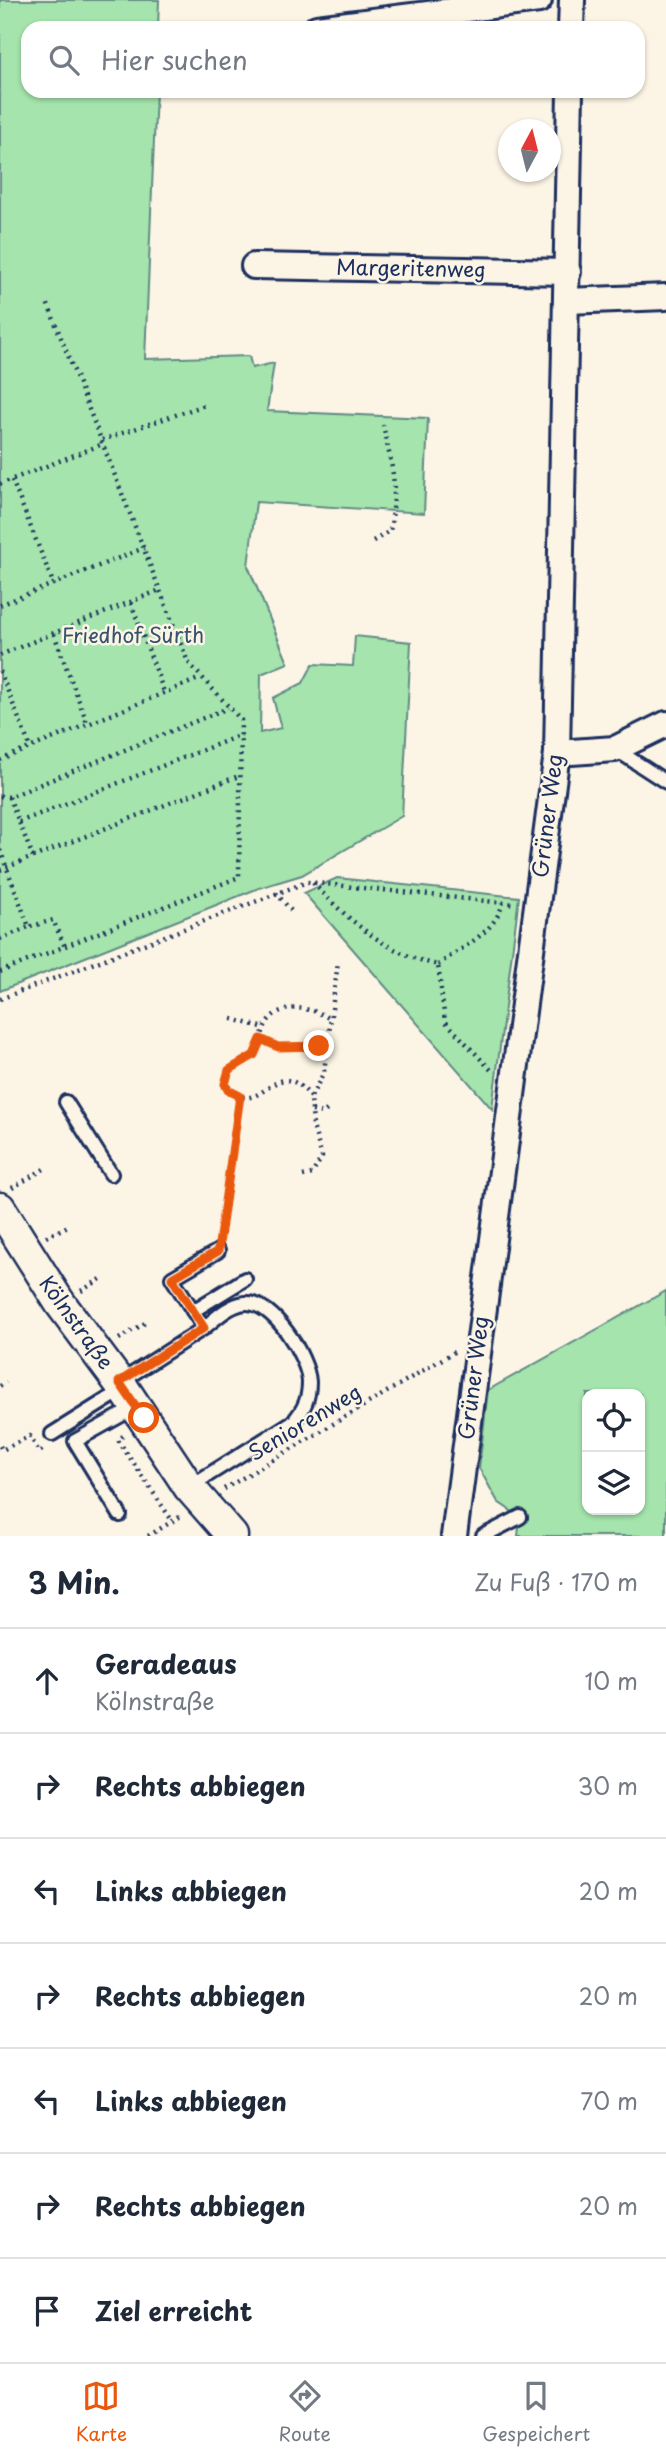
<!DOCTYPE html>
<html lang="de">
<head>
<meta charset="utf-8">
<style>
  body { margin:0; font-family:"Playpen Sans",sans-serif; background:#f2f2f3; color:#1f2937 }
  .controls { position:absolute; right:21px; bottom:21px; display:grid; overflow:hidden; border-radius:14px; box-shadow:0 2px 5px #0004 }
  .controls button { width:63px; height:63px; display:grid; place-items:center; padding:0; border:0; border-bottom:2px solid #e0e1e3; background:#fff; color:#1f2937; font:35px sans-serif }
  .compass { position:absolute; left:498px; top:119px; width:63px; height:63px; border-radius:50%; background:#fff; box-shadow:0 2px 5px #0004; rotate:7deg }
  .stop { position:absolute; width:21px; height:21px; margin:-16px; border:5px solid #ea580c; border-radius:50%; background:#fff }
  .stop.end { background:#ea580c; border-color:#fff; box-shadow:0 2px 7px #0008 }
  .list { margin:0; padding:0; list-style:none }
  h2 { display:flex; justify-content:space-between; align-items:center; height:91px; margin:0; padding:0 28px; font-size:30px }
  h2 small { font-size:23px; font-weight:400; color:#747a83 }
  .list li { display:grid; grid-template-columns:46px 1fr auto; gap:21px; align-items:center; box-sizing:border-box; height:105px; padding:0 28px; border-top:2px solid #e0e1e3 }
  .list b { display:block; font-size:26px; white-space:nowrap }
  .list p { margin:0; font-size:23px; white-space:nowrap; color:#747a83 }
  .list em { font-size:23px; font-style:normal; color:#747a83 }
  .icon { flex:none; width:38px; height:38px; fill:none; stroke:currentColor; stroke-width:2; stroke-linecap:round; stroke-linejoin:round }
  .map { position:relative; flex:none; width:666px; height:1536px; overflow:hidden }
  .search { position:absolute; background:#fff; box-shadow:0 2px 5px #0004; left:21px; right:21px; top:21px; height:77px; display:flex; align-items:center; gap:18px; box-sizing:border-box; padding:0 24px; border-radius:21px; color:#747a83; font-size:26px }
  .sheet { height:826px; background:#fff }
  nav { display:flex; justify-content:space-around; align-items:center; box-sizing:border-box; height:98px; border-top:2px solid #e0e1e3; background:#fff; font-size:19px; color:#747a83 }
  nav a { display:grid; justify-items:center; gap:4px }
  nav .on { color:#ea580c }
  .map>svg:first-child { display:block }
</style>
</head>
<body>
<div class="map">
<svg width="666" height="1536" viewBox="0 0 666 1536">
  <rect width="100%" height="100%" fill="#fcf5e5"/>
  <filter id="ink" filterUnits="userSpaceOnUse"><feTurbulence type="fractalNoise" baseFrequency=".0143" numOctaves="2"/><feDisplacementMap in="SourceGraphic" scale="14" xChannelSelector="R" yChannelSelector="G"/><feConvolveMatrix kernelMatrix="1 2 1 2 8 2 1 2 1" color-interpolation-filters="sRGB"/></filter>
  <g filter="url(#ink)">
    <g fill="#a5e4ac" stroke="#608a85" stroke-width="2" fill-rule="evenodd">
      <path d="M0 0H159L158 28H28V91H156L145 359 249 356 252 368 274 363 267 411 428 418 424 513 256 502 248 566 288 663 261 674 260 733 281 728 273 698 303 683 313 664 353 666 355 636 411 642 402 816 302 875 259 888 0 991Z"/>
      <path d="M337 878 519 897 492 1109 304 893Z"/>
      <path d="M666 1291V1536H518L520 1517 498 1502 479 1468 488 1390ZM587 1394H640V1510H587Z"/>
    </g>
    <g fill="none" stroke-linecap="round" stroke-linejoin="round">
      <g stroke="#1b2f5e" stroke-width="18">
        <g id="service">
          <path d="M615 749 666 782"/>
          <path d="M66 1102 111 1174"/>
          <path d="M193 1311 245 1279"/>
          <path d="M120 1382 204 1328 172 1278 218 1251"/>
          <path d="M52 1434 124 1389"/>
          <path d="M189 1487 294 1421C304 1409 309 1399 309 1382 308 1358 273 1300 245 1303 229 1305 216 1318 204 1328"/>
          <path d="M120 1515 75 1441 136 1407"/>
          <path d="M483 1536 520 1517"/>
        </g>
      </g>
      <g stroke="#1b2f5e" stroke-width="30">
        <g id="minor">
          <path d="M317 28 539 0"/>
          <path d="M571 28 572 0"/>
          <path d="M254 266 568 272"/>
          <path d="M567 301 666 297"/>
          <path d="M557 753 615 749 666 724"/>
          <path d="M454 1536 557 753 570 91"/>
        </g>
      </g>
      <g stroke="#1b2f5e" stroke-width="35">
        <path id="tertiary" d="M0 1208 60 1303 124 1389 189 1487 232 1536"/>
      </g>
      <g stroke="#1b2f5e" stroke-width="4.5" stroke-dasharray="2 5" stroke-linecap="butt">
        <path d="M102 440 205 405"/>
        <path d="M12 480 54 585"/>
        <path d="M0 484 103 444"/>
        <path d="M373 541 390 531C398 483 393 472 383 425"/>
        <path d="M131 603 164 692"/>
        <path d="M0 605 144 548"/>
        <path d="M54 634 87 723"/>
        <path d="M0 655 160 590"/>
        <path d="M0 671 30 747"/>
        <path d="M0 760 201 678"/>
        <path d="M0 796 9 797 228 708"/>
        <path d="M9 797 33 857"/>
        <path d="M19 822 241 735"/>
        <path d="M0 850 29 927 53 920 65 947"/>
        <path d="M0 870 241 775"/>
        <path d="M313 883C348 920 387 954 438 965L445 1021 492 1071"/>
        <path d="M276 893 294 914"/>
        <path d="M0 939 29 927"/>
        <path d="M438 965C464 945 493 935 503 903"/>
        <path d="M0 972 239 877 241 720 188 662 47 302"/>
        <path d="M0 999 307 882 515 904"/>
        <path d="M232 1019 265 1028"/>
        <path d="M261 1039 278 1047H327"/>
        <path d="M311 1097C274 1050 265 1119 228 1090L226 1076C232 1062 247 1065 255 1053 262 1043 261 1031 268 1021 282 1002 313 1007 330 1019"/>
        <path d="M312 1111 323 1113 327 1110"/>
        <path d="M303 1176 312 1174 322 1157 313 1126 311 1097 324 1072 338 962"/>
        <path d="M12 1188 44 1169"/>
        <path d="M222 1234 240 1096"/>
        <path d="M46 1237 70 1225"/>
        <path d="M81 1291 101 1279"/>
        <path d="M119 1339 145 1323"/>
        <path d="M0 1386 6 1382"/>
        <path d="M123 1436 118 1440 173 1522"/>
        <path d="M0 1446 2 1450 30 1436 39 1452 46 1448"/>
        <path d="M224 1489 454 1352"/>
        <path d="M148 1536 181 1516"/>
      </g>
      <use href="#service" stroke="#fcf5e5" stroke-width="12"/>
      <use href="#minor" stroke="#fcf5e5" stroke-width="24"/>
      <use href="#tertiary" stroke="#fcf5e5" stroke-width="30"/>
    </g>
  </g>
  <g fill="none" stroke-linecap="round" stroke-linejoin="round" filter="url(#ink)">
    <path stroke="#ea580c" stroke-width="9" d="M144 1418 119 1382 204 1328 172 1278 218 1251 240 1096 228 1090 225 1084 229 1070 254 1055 261 1039 278 1047 319 1046"/>
  </g>
  <g text-anchor="middle" stroke-width="5" stroke-linejoin="round" paint-order="stroke">
    <g font-size="21" fill="#1b2f5e" stroke="#fcf5e5">
      <text transform="translate(411 269) rotate(1)" y="7">Margeritenweg</text>
      <text transform="translate(548 816) rotate(-83)" y="7">Grüner Weg</text>
      <text transform="translate(76 1323) rotate(54)" y="7">Kölnstraße</text>
      <text transform="translate(474 1378) rotate(-83)" y="7">Grüner Weg</text>
      <text transform="translate(305 1423) rotate(-31)" y="7">Seniorenweg</text>
    </g>
    <g font-size="21" fill="#37536e" stroke="#fcf5e5">
      <text x="133" y="643">Friedhof Sürth</text>
    </g>
  </g>
</svg>
<div class="controls">
<button><svg class="icon" aria-label="locate" viewBox="0 0 24 24"><circle cx="12" cy="12" r="6"/><path d="M12 2v4M12 18v4M2 12h4M18 12h4"/></svg></button>
<button><svg class="icon" aria-label="layers" viewBox="0 0 24 24"><path d="M12 4l9 5-9 5-9-5zM3 14l9 5 9-5"/></svg></button>
</div>
<svg class="compass" viewBox="-18 -18 36 36"><path d="M0-13l5 13h-10z" fill="#e53935"/><path d="M0 13l5-13h-10z" fill="#747a83"/></svg>
<div class="stop" style="left:144px;top:1418px"></div>
<div class="stop end" style="left:319px;top:1046px"></div>
<div class="search"><svg class="icon" aria-label="search" viewBox="0 0 24 24"><circle cx="10" cy="10" r="6"/><path d="M15 15l6 6"/></svg>Hier suchen</div>
</div>
<section class="sheet">
<h2>3 Min.<small>Zu Fuß · 170 m</small></h2>
<ul class="list">
<li><svg class="icon" aria-label="ahead" viewBox="0 0 24 24"><path d="M12 20V5M6 11l6-6 6 6"/></svg><div><b>Geradeaus</b><p>Kölnstraße</p></div><em>10 m</em></li>
<li><svg class="icon" aria-label="right" viewBox="0 0 24 24"><path d="M7 20v-9h11M14 6l5 5-5 5"/></svg><div><b>Rechts abbiegen</b></div><em>30 m</em></li>
<li><svg class="icon" aria-label="left" viewBox="0 0 24 24"><path d="M17 20v-9H6M10 6l-5 5 5 5"/></svg><div><b>Links abbiegen</b></div><em>20 m</em></li>
<li><svg class="icon" aria-label="right" viewBox="0 0 24 24"><path d="M7 20v-9h11M14 6l5 5-5 5"/></svg><div><b>Rechts abbiegen</b></div><em>20 m</em></li>
<li><svg class="icon" aria-label="left" viewBox="0 0 24 24"><path d="M17 20v-9H6M10 6l-5 5 5 5"/></svg><div><b>Links abbiegen</b></div><em>70 m</em></li>
<li><svg class="icon" aria-label="right" viewBox="0 0 24 24"><path d="M7 20v-9h11M14 6l5 5-5 5"/></svg><div><b>Rechts abbiegen</b></div><em>20 m</em></li>
<li><svg class="icon" aria-label="arrive" viewBox="0 0 24 24"><path d="M6 21V4h12l-3 4 3 4H6"/></svg><div><b>Ziel erreicht</b></div></li>
</ul>
</section>
<nav>
<a class="on"><svg class="icon" aria-label="map" viewBox="0 0 24 24"><path d="M3 6l6-2 6 2 6-2v14l-6 2-6-2-6 2zM9 4v14M15 6v14"/></svg>Karte</a>
<a><svg class="icon" aria-label="directions" viewBox="0 0 24 24"><path d="M12 3l9 9-9 9-9-9zM9 14v-3h6M13 9l2 2-2 2"/></svg>Route</a>
<a><svg class="icon" aria-label="saved" viewBox="0 0 24 24"><path d="M7 4h10v16l-5-4-5 4z"/></svg>Gespeichert</a>
</nav>
</body>
</html>
